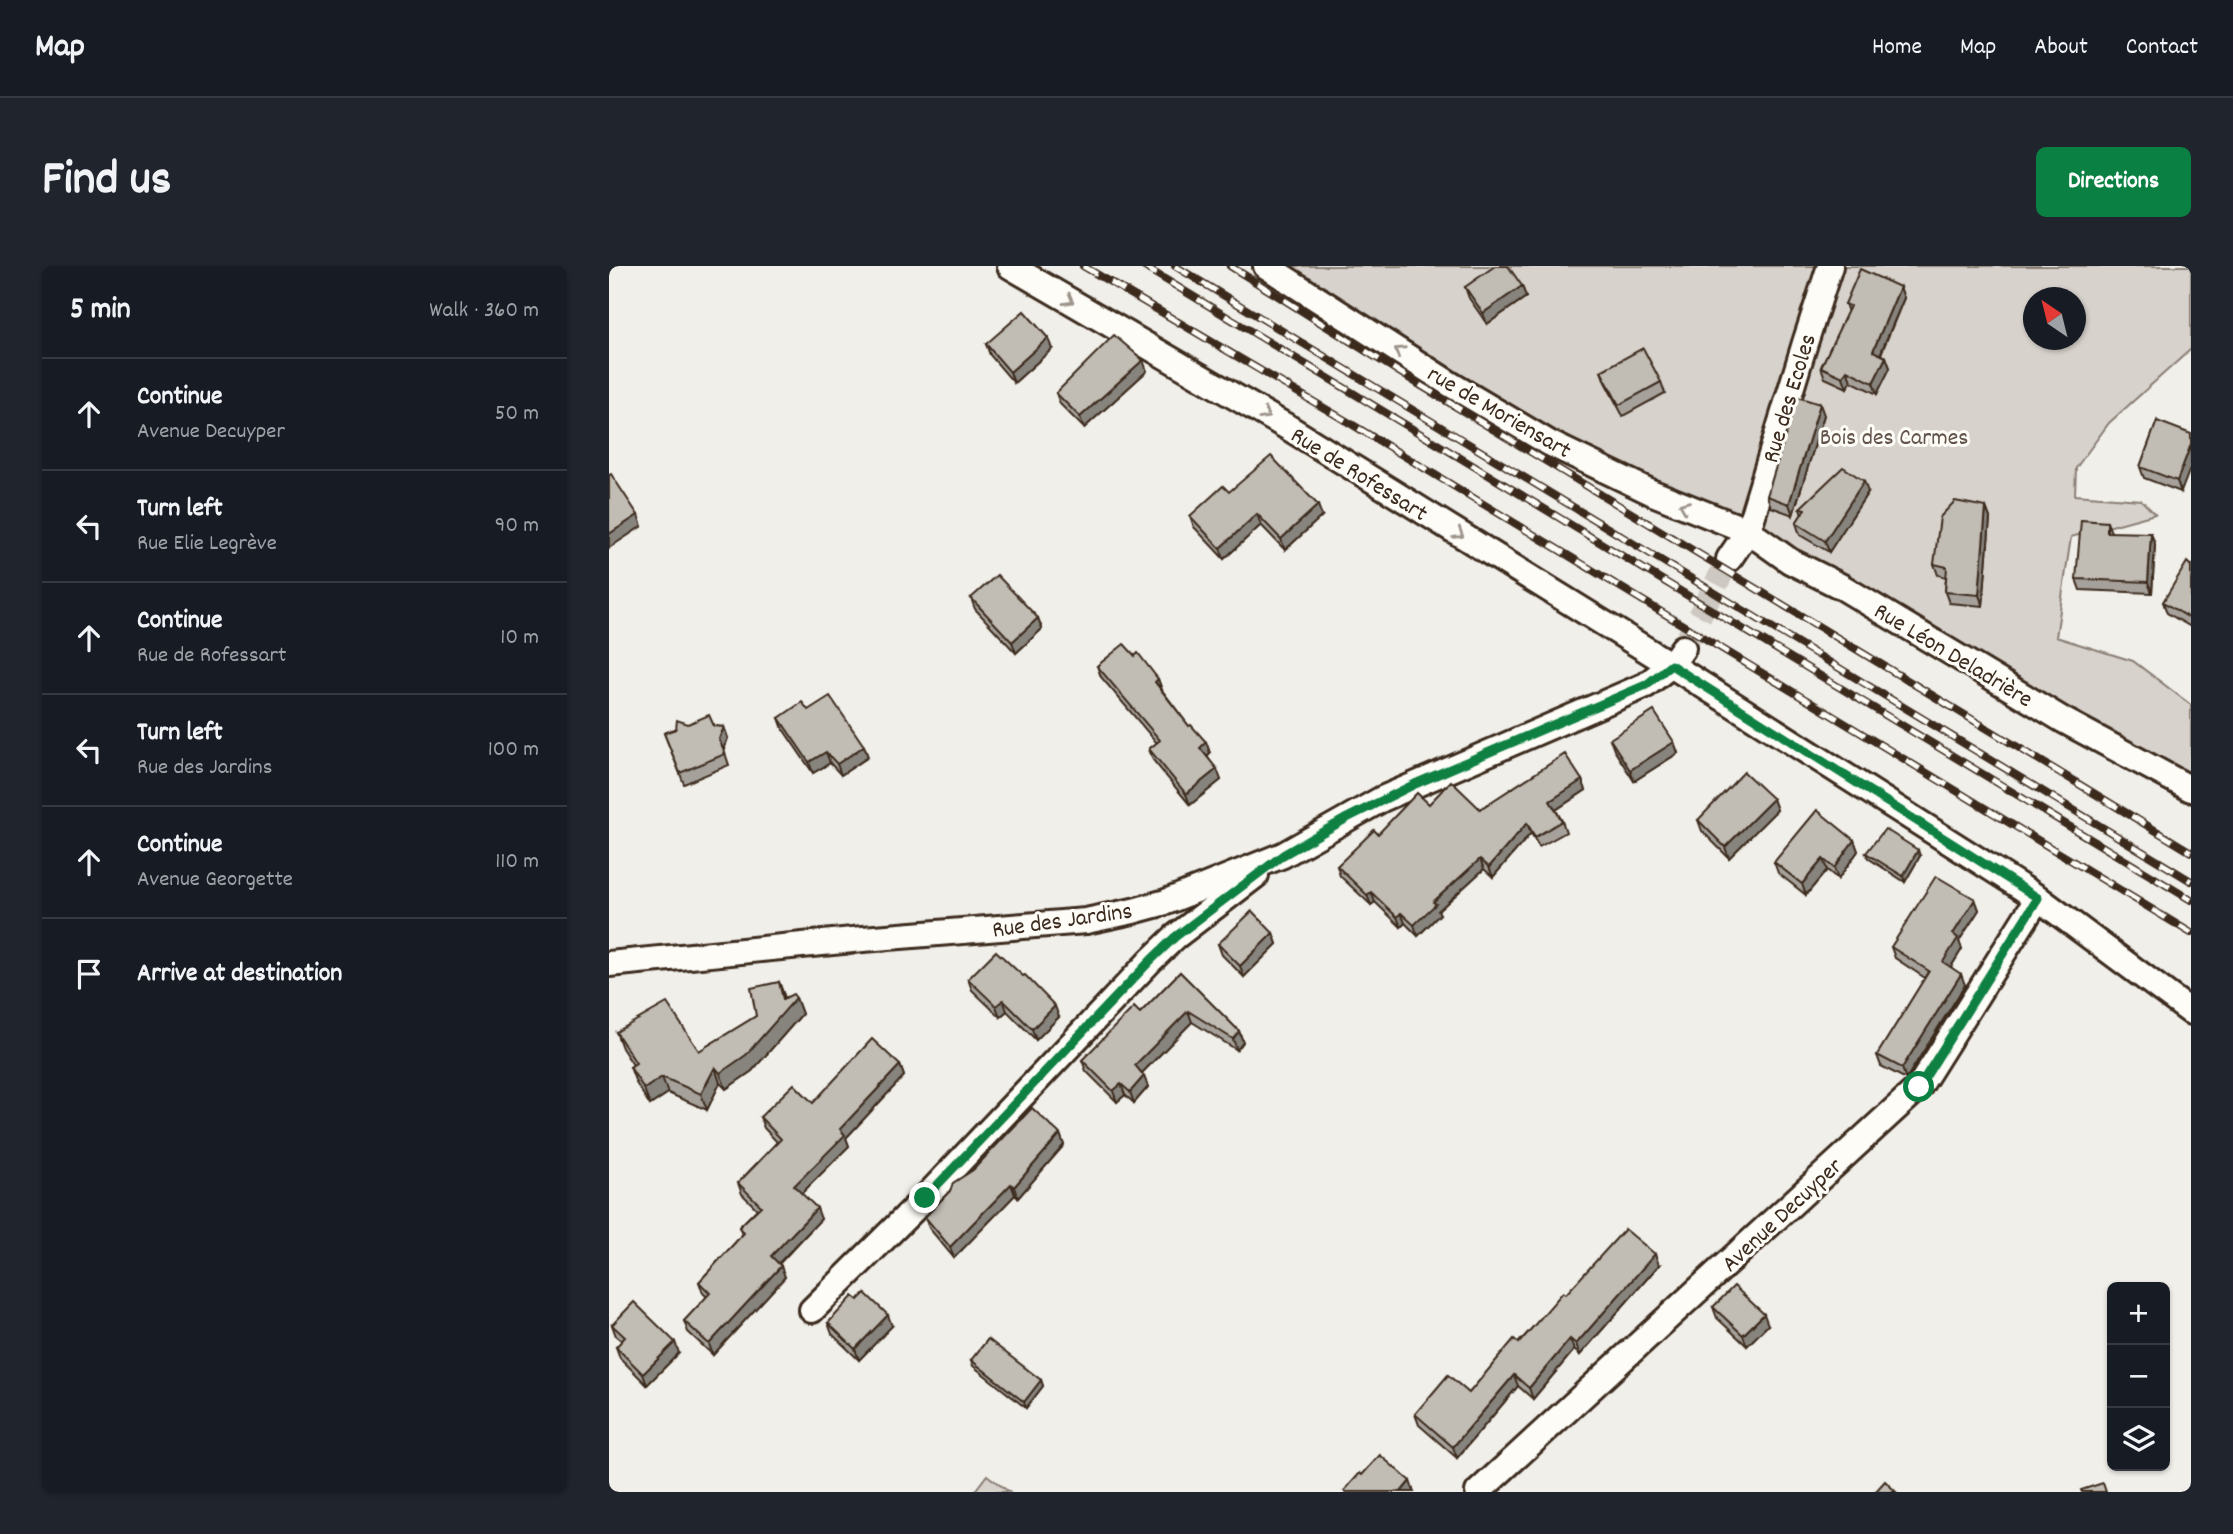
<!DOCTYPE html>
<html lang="en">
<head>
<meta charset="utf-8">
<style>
  body { margin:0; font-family:Dekko,sans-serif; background:#20242c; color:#f1f3f6 }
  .controls { position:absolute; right:21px; bottom:21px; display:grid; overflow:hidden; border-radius:10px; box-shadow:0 2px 5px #0004 }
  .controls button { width:63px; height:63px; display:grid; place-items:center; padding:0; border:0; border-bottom:2px solid #363941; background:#171b24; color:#f1f3f6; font:35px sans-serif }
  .compass { position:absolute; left:1414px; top:21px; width:63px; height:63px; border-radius:50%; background:#171b24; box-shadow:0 2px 5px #0004; rotate:325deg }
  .stop { position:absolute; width:21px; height:21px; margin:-16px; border:5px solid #0b8043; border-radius:50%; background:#fff }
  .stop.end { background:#0b8043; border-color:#fff; box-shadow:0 2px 7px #0008 }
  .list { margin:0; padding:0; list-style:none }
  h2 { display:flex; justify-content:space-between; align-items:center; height:91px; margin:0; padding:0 28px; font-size:30px }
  h2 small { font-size:23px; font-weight:400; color:#9ea1a6 }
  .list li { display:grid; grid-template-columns:46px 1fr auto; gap:21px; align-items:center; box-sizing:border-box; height:112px; padding:0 28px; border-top:2px solid #363941 }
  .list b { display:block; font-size:26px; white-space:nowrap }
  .list p { margin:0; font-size:23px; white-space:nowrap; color:#9ea1a6 }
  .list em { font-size:23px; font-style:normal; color:#9ea1a6 }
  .icon { flex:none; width:38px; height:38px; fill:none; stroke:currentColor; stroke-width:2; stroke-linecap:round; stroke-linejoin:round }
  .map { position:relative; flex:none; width:1582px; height:1226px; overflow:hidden; border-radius:10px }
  header { display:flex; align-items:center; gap:42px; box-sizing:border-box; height:98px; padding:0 35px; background:#171b24; border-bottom:2px solid #363941 }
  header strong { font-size:33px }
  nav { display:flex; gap:38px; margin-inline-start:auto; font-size:24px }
  .intro { display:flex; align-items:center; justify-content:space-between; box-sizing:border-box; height:168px; padding:0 42px }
  h1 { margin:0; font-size:49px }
  .button { padding:18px 32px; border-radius:10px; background:#0b8043; color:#fff; font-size:24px; font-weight:700 }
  main { display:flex; gap:42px; padding:0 42px }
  aside { flex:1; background:#171b24; border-radius:10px; box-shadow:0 2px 5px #0004 }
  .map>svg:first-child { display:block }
</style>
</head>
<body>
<header>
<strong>Map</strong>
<nav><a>Home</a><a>Map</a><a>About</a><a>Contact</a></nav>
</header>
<div class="intro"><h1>Find us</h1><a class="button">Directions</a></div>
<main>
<aside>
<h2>5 min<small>Walk · 360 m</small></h2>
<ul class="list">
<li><svg class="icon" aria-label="ahead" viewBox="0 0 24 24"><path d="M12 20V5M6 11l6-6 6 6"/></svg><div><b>Continue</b><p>Avenue Decuyper</p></div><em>50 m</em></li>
<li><svg class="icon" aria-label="left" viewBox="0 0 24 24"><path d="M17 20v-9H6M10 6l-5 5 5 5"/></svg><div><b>Turn left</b><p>Rue Elie Legrève</p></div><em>90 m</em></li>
<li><svg class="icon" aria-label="ahead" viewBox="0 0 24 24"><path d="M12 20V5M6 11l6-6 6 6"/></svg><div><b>Continue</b><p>Rue de Rofessart</p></div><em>10 m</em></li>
<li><svg class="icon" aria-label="left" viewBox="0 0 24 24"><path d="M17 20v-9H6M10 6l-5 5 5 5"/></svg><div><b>Turn left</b><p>Rue des Jardins</p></div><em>100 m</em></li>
<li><svg class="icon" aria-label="ahead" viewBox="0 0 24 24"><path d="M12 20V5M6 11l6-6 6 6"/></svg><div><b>Continue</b><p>Avenue Georgette</p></div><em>110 m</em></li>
<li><svg class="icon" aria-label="arrive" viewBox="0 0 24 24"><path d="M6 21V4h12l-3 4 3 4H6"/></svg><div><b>Arrive at destination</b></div></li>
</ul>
</aside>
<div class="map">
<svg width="1582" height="1226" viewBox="0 0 1582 1226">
  <rect width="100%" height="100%" fill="#f1efea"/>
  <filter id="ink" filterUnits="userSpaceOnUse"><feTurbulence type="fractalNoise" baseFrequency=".0143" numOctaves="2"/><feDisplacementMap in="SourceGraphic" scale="14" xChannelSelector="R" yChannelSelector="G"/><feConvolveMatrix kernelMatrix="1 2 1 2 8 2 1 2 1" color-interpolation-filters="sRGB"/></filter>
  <g filter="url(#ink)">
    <g fill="#d7d2cc" stroke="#897e75" stroke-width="2" fill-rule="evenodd">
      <path d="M675 0H1582V83L1500 157 1467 202 1466 229 1532 234 1546 248 1462 271 1447 371 1524 395 1582 439V533L914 152ZM1424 32H1466V74H1424Z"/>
      <path d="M378 1209 400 1226H365Z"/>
    </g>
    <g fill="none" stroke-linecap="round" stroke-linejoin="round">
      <path stroke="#cdc8c1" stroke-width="24" stroke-dasharray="24 12" stroke-linecap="butt" d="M1074 382 1120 293"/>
      <g stroke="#3b2a1e" stroke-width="30">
        <g id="street">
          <path d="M401 0 680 162 1062 399 1429 632 1582 746"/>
          <path d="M657 0 841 118 940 177 1044 227 1139 265 1181 295 1233 321 1454 454 1582 523"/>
          <path d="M1120 293 1139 265 1196 77 1221 0"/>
          <path d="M0 698 254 673 477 655 524 645 557 636 674 589 773 533 1037 419 1062 399 1074 382"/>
          <path d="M203 1044 316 932 542 694 566 671 647 609"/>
          <path d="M869 1226 1310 821 1429 632"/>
        </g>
      </g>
      <use href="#street" stroke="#fdfcf7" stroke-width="24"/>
      <g stroke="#3b2a1e" stroke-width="8">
        <g id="rail">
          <path d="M474 0 739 156 1582 667"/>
          <path d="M534 0 1582 634"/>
          <path d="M566 0 1582 615"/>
          <path d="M621 0 811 119 1582 586"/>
        </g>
      </g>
      <use href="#rail" stroke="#fdfcf7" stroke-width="5" stroke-dasharray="16" stroke-linecap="butt"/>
    </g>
    <g fill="#a6a29b" stroke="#3b2a1e" stroke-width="2">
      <path d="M913 20 917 31 878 58 860 32 856 21Z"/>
      <path d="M1291 21 1295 32 1272 88 1277 91 1281 102 1268 128 1242 115 1238 122 1216 112 1212 101 1239 46 1236 38Z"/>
      <path d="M377 78 443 83 405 117 381 89Z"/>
      <path d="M538 105 475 162 451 138 447 127Z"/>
      <path d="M992 105 1052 116 1056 127 1014 150 996 116Z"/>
      <path d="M1215 149 1184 249 1162 241 1158 230Z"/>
      <path d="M1548 155 1572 226 1535 212 1531 201Z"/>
      <path d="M620 226 713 250 676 284 652 259 615 293 585 261 581 250Z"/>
      <path d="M1259 226 1220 286 1191 269 1187 257 1193 248 1191 242Z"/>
      <path d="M1377 241 1381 252 1374 340 1340 337 1336 326 1337 311 1329 309 1325 298Z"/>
      <path d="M1498 256 1502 266 1546 278 1543 327 1471 324 1467 313Z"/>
      <path d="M1582 300V361L1558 347 1554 336Z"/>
      <path d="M362 332 429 352 433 363 407 387 366 343Z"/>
      <path d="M526 390 549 413 553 424 580 460 597 476 601 487 598 490 612 514 581 539 544 494 540 483 548 477 492 411 488 400Z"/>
      <path d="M199 444 255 480 259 491 232 509 221 497 204 507 174 463 170 452Z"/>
      <path d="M79 458 115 461 119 472 115 484 120 499 75 518 55 467Z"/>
      <path d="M1001 473 1065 476 1069 487 1025 515 1005 484Z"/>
      <path d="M973 514 977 524 947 544 953 555 957 566 930 581 922 567 884 611 875 603 829 645 831 648 809 670 796 657 792 661 766 636 762 639 731 610 728 600 769 568 820 538 871 543Z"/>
      <path d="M1164 533 1168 544 1120 592 1093 565 1089 554Z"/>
      <path d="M1245 574 1249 585 1229 613 1218 604 1197 629 1169 607 1165 596Z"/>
      <path d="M1257 587 1311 590 1296 616 1259 592Z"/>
      <path d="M1366 633 1370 644 1350 675 1353 683 1342 701 1356 719 1297 813 1272 800 1268 789 1316 712 1286 692 1282 681Z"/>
      <path d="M664 667 668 678 635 711 613 689 609 678Z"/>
      <path d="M571 706 630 765 634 776 628 784 583 756 533 807 539 821 525 837 516 829 508 836 477 805 473 794 531 747Z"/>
      <path d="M359 713 450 751 427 774 398 745 391 751 363 724Z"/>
      <path d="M170 716 176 732H187L193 748 143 805 117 823 111 817 98 844 59 827 41 839 27 817 21 801 24 799 13 782 7 766 90 785 147 750Z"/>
      <path d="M291 799 295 810 237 872 240 880 192 928 212 953 170 998 176 1011 104 1089 79 1066 75 1055 98 1031 94 1027 90 1016 133 969 130 961 148 943 133 928 129 917 168 876 155 862 151 851 204 837Z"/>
      <path d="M451 868 455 879 409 932 406 929 345 992 320 962 316 951 341 925Z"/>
      <path d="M1050 999 971 1089 965 1084 924 1133 909 1120 848 1192 810 1159 806 1148 860 1127 957 1028Z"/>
      <path d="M1104 1041 1159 1059 1138 1080 1108 1052Z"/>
      <path d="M219 1057 283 1060 250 1094 223 1068Z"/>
      <path d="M3 1059 70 1087 38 1119 11 1092 7 1081 13 1075 7 1070Z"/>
      <path d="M362 1094 432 1114 434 1120 417 1142 364 1100Z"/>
    </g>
    <g fill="#87847e" stroke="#3b2a1e" stroke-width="2">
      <path d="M913 20 917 31 878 58 874 47Z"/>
      <path d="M1291 21 1295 32 1268 96 1264 85Z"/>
      <path d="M439 72 443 83 405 117 401 106Z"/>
      <path d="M1277 91 1281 102 1268 128 1264 117Z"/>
      <path d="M534 94 538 105 475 162 471 151Z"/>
      <path d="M1238 104 1242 115 1238 122 1234 111Z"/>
      <path d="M1211 138 1215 149 1184 249 1180 238Z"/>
      <path d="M1582 178V200L1572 226 1568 215Z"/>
      <path d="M1255 215 1259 226 1220 286 1216 275Z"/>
      <path d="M709 239 713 250 676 284 672 273Z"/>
      <path d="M1377 241 1381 252 1374 340 1370 329Z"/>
      <path d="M648 248 652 259 615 293 611 282Z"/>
      <path d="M29 249 33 260 0 282V268Z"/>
      <path d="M1542 267 1546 278 1543 327 1539 316Z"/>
      <path d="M429 352 433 363 407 387 403 376Z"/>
      <path d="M549 413 553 424 546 416Z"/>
      <path d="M115 461 119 472 114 484 110 473Z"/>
      <path d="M597 476 601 487 595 493 591 482Z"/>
      <path d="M1065 476 1069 487 1025 515 1021 504Z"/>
      <path d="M255 480 259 491 232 509 228 498Z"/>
      <path d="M217 486 221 497 204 507 200 496Z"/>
      <path d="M608 503 612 514 581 539 577 528Z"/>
      <path d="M973 514 977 524 945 545 941 535Z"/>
      <path d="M1164 533 1168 544 1120 592 1116 581Z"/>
      <path d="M918 557 922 567 884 611 880 601Z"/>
      <path d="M1245 574 1249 585 1229 613 1225 602Z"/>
      <path d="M1309 584 1311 590 1296 616 1294 610Z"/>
      <path d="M871 593 875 603 829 645 831 648 809 670 805 659 824 636Z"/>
      <path d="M1214 593 1218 604 1197 629 1193 618Z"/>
      <path d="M762 626 766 636 762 639 758 629Z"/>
      <path d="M1366 633 1370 644 1350 675 1353 683 1338 707 1334 696 1344 668Z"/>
      <path d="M792 647 796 657 792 661 788 651Z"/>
      <path d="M664 667 668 678 635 711 631 700Z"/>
      <path d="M1352 708 1356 719 1297 813 1293 802Z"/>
      <path d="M170 716 176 732H187L193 748 143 805 117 823 111 807 174 733Z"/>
      <path d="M394 734 398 745 391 751 387 740Z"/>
      <path d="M446 740 450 751 427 774 423 763Z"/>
      <path d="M579 745 583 756 530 810 526 799Z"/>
      <path d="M630 765 634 776 628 784 624 773Z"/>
      <path d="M291 799 295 810 237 872 240 880 189 931 185 920 231 863Z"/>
      <path d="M106 801 111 817 98 844 92 828Z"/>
      <path d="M535 810 539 821 525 837 521 826Z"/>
      <path d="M53 811 59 827 41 839 35 823Z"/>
      <path d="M512 818 516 829 508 836 504 825Z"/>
      <path d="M451 868 455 879 409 932 405 921Z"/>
      <path d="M402 918 406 929 345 992 341 981Z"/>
      <path d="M208 942 212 953 166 1001 162 990Z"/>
      <path d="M1046 988 1050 999 971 1089 967 1078Z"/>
      <path d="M172 1000 176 1011 104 1089 100 1078Z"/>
      <path d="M1155 1048 1159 1059 1138 1080 1134 1069Z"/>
      <path d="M279 1049 283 1060 250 1094 246 1083Z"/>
      <path d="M961 1073 965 1084 924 1133 920 1122Z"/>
      <path d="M66 1076 70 1087 38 1119 34 1108Z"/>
      <path d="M905 1109 909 1120 848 1192 844 1181Z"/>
      <path d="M432 1114 434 1120 417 1142 415 1136Z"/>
      <path d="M801 1215 805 1226H792Z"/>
    </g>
    <g fill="#c1bcb4" stroke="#3b2a1e" stroke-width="2">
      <path d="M886 0H899L913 20 874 47 856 21Z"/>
      <path d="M1251 3 1291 21 1264 85 1277 91 1264 117 1238 104 1234 111 1212 101 1241 40 1236 38Z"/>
      <path d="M415 45 439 72 401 106 377 78Z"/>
      <path d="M505 69 534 94 471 151 447 127Z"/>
      <path d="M1034 82 1052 116 1010 139 992 105Z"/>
      <path d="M1188 131 1211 138 1180 238 1158 230Z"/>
      <path d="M1548 155 1582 168V178L1568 215 1531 201Z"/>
      <path d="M662 190 709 239 672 273 648 248 611 282 581 250 614 220 620 226Z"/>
      <path d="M1234 201 1255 215 1216 275 1187 257 1196 243 1191 242Z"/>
      <path d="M2 208 29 249 0 268V209Z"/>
      <path d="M1346 235 1377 241 1370 329 1336 326 1338 301 1325 298 1331 251Z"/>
      <path d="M1472 254 1498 256V266L1542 267 1539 316 1467 313Z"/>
      <path d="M1578 296 1582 300V353L1554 336Z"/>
      <path d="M388 309 429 352 403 376 362 332Z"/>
      <path d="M515 378 526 390 529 387 549 413 546 416 580 460 582 459 597 476 591 482 608 503 577 528 540 483 551 474 488 400Z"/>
      <path d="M221 430 255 480 228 498 217 486 200 496 170 452 193 436 199 444Z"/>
      <path d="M1045 445 1065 476 1021 504 1001 473Z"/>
      <path d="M100 449 105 460 115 461 110 473 116 488 71 507 55 467 67 463 68 454 79 458Z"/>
      <path d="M956 488 973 514 941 535 953 555 926 571 918 557 880 601 871 593 824 636 827 638 805 659 792 647 788 651 762 626 758 629 728 600 765 564 769 568 808 527 820 538 842 515 871 543Z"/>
      <path d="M1135 506 1164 533 1116 581 1089 554Z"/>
      <path d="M1208 544 1245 574 1225 602 1214 593 1193 618 1165 596Z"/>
      <path d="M1276 563 1309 584 1294 610 1257 587Z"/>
      <path d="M1327 610 1366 633 1344 668 1349 672 1334 696 1352 708 1293 802 1268 789 1320 705 1282 681Z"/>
      <path d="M643 645 664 667 631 700 609 678Z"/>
      <path d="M387 685 414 710 416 709 446 740 423 763 394 734 387 740 359 713Z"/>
      <path d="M571 706 630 765 624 773 579 745 526 799 535 810 521 826 512 818 504 825 473 794 525 741 531 747Z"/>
      <path d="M170 716 174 733 184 728 187 732 137 789 111 807 106 801 92 828 53 811 35 823 21 801 27 797 7 766 58 737 90 785 147 750 142 722Z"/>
      <path d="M263 773 291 799 231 863 236 869 185 920 208 942 162 990 172 1000 100 1078 75 1055 101 1027 90 1016 135 967 130 961 152 940 129 917 172 873 151 851 185 818 204 837Z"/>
      <path d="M423 842 451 868 405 921 402 918 341 981 316 951 341 925 344 917 364 904Z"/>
      <path d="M1016 963 1046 988 967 1078 961 1073 920 1122 905 1109 844 1181 806 1148 839 1109 860 1127 905 1073 910 1077 954 1026 957 1028Z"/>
      <path d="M1125 1020 1155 1048 1134 1069 1104 1041Z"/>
      <path d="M256 1027 279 1049 246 1083 219 1057 244 1030 249 1034Z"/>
      <path d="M25 1036 66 1076 34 1108 7 1081 16 1071 3 1059Z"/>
      <path d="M379 1073 432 1114 415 1136 362 1094Z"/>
      <path d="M771 1189 801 1215 792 1226H737L735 1225 751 1207 753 1209Z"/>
      <path d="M1276 1215 1287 1226H1266Z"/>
      <path d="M1494 1217 1497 1226H1473L1472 1224Z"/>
    </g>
    <defs><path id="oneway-chevron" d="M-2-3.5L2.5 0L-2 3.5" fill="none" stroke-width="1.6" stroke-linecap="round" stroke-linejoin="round" transform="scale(1.75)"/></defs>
    <g stroke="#9c938a">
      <use href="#oneway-chevron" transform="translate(460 34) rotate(30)"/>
      <use href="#oneway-chevron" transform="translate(790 85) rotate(-147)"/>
      <use href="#oneway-chevron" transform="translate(656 149) rotate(30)"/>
      <use href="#oneway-chevron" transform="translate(1075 240) rotate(-158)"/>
      <use href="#oneway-chevron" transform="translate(850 268) rotate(32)"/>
    </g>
  </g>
  <g fill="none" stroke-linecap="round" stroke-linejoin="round" filter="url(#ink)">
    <path stroke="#0b8043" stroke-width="9" d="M316 932 542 694 566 671 674 589 738 552 806 518 1037 419 1062 399 1429 632 1310 821"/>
  </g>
  <g text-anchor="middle" stroke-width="6" stroke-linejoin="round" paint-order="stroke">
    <g font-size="24" fill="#3b2a1e" stroke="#fdfcf7">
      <text transform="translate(1179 132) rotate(-73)" y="8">Rue des Ecoles</text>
      <text transform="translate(891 145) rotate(30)" y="8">rue de Moriensart</text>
      <text transform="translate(751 207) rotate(32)" y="8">Rue de Rofessart</text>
      <text transform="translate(1345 388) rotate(31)" y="8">Rue Léon Deladrière</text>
      <text transform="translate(453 653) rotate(-8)" y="8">Rue des Jardins</text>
      <text transform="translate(1172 948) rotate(-43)" y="8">Avenue Decuyper</text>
    </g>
    <g font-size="24" fill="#62544a" stroke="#fdfcf7">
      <text x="1285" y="178">Bois des Carmes</text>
    </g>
  </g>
</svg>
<div class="controls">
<button>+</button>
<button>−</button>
<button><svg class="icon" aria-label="layers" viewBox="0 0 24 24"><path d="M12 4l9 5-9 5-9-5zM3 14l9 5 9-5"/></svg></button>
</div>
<svg class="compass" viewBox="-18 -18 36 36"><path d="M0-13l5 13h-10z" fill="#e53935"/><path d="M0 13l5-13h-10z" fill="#9ea1a6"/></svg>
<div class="stop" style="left:1310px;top:821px"></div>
<div class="stop end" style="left:316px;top:932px"></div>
</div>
</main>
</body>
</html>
